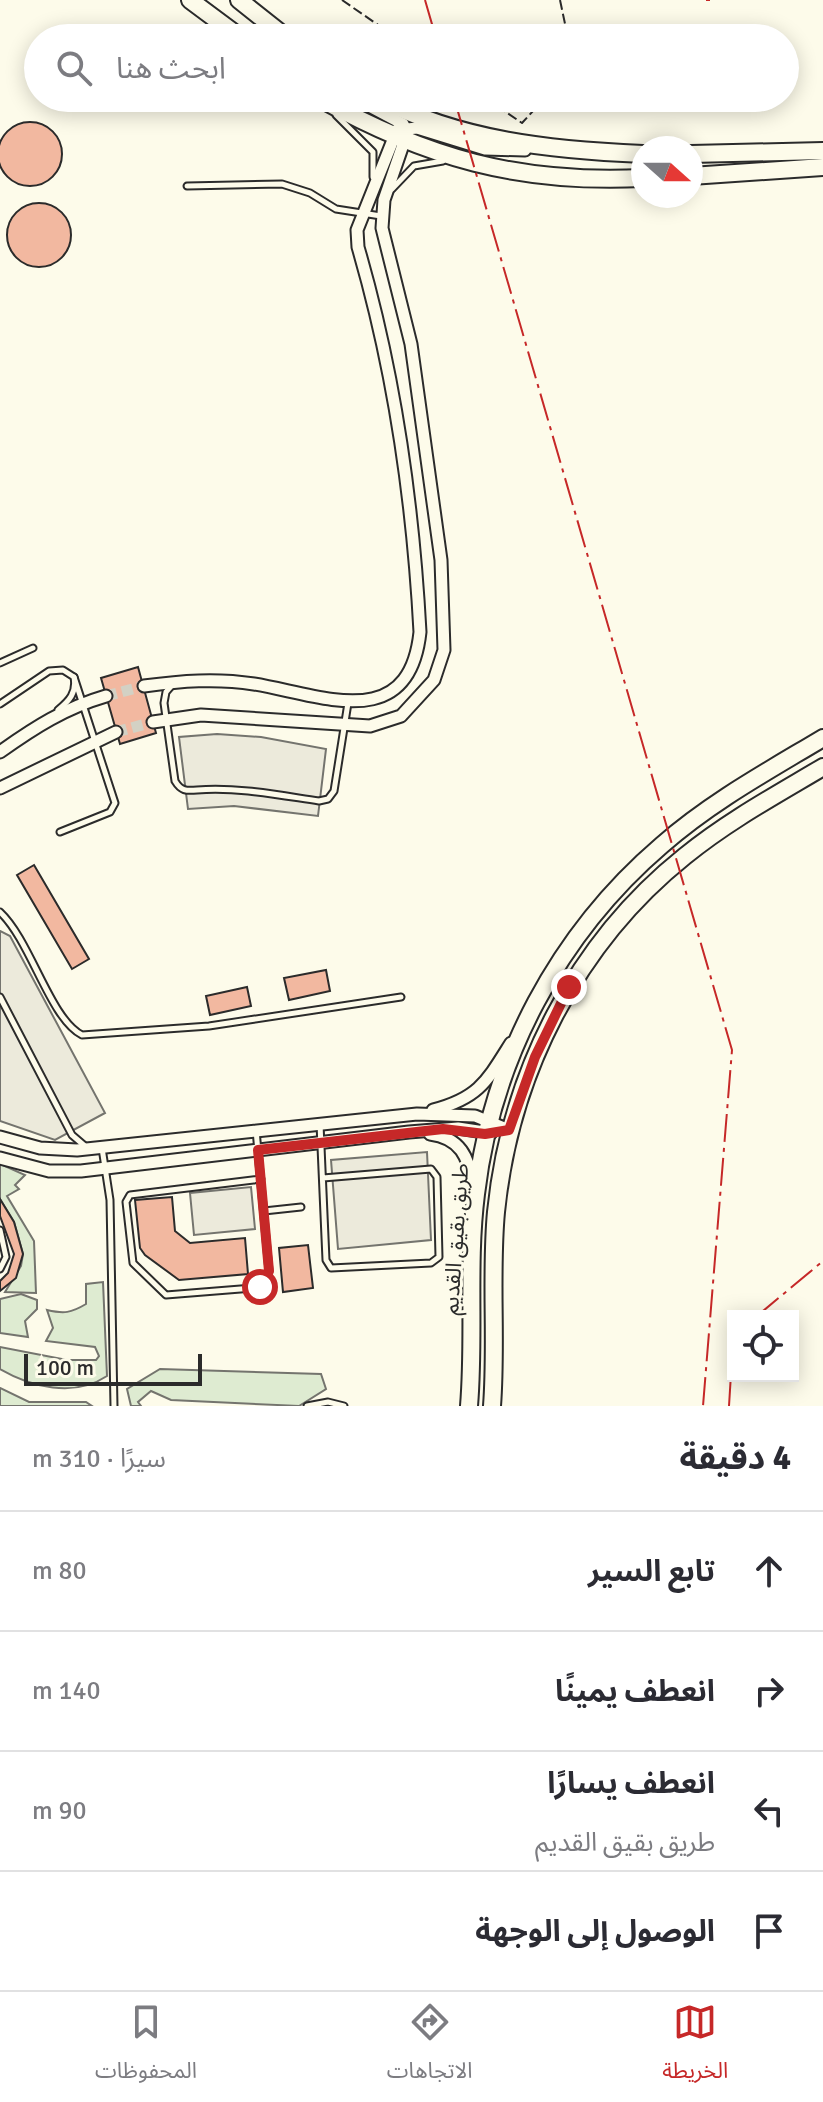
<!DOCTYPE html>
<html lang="ar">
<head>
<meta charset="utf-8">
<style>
  body { margin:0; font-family:Signika,"Noto Sans Arabic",sans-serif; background:#f7f7f7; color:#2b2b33; direction:rtl }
  .controls { position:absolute; right:24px; bottom:24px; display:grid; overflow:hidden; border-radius:0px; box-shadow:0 4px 20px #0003 }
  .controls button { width:72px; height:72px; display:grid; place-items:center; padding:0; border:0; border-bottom:2px solid #e1e1e2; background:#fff; color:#2b2b33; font:40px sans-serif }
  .compass { position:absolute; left:631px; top:136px; width:72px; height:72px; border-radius:50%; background:#fff; box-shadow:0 4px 20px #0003; rotate:111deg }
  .scale { position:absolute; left:24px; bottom:20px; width:178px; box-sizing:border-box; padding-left:8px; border:4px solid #2b2b2b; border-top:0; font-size:22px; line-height:28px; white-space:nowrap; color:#2b2b2b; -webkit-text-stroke:6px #fdfbea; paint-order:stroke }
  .stop { position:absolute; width:24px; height:24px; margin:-18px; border:6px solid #c62828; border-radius:50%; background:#fff }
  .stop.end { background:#c62828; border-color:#fff; box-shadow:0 2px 8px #0008 }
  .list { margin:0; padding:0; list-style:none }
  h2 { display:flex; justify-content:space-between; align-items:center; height:104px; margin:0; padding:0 32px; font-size:34px }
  h2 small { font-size:26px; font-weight:400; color:#7c7c81 }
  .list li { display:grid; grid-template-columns:52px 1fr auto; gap:24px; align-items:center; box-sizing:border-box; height:120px; padding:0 32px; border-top:2px solid #e1e1e2 }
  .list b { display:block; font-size:30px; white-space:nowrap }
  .list p { margin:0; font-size:26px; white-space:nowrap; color:#7c7c81 }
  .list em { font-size:26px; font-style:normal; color:#7c7c81 }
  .icon { flex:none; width:44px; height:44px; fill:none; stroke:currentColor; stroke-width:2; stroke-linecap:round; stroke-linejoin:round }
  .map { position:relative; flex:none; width:823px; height:1406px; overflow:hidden; direction:ltr }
  .search { position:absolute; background:#fff; box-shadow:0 4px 20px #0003; left:24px; right:24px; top:24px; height:88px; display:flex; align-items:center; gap:20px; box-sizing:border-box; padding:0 28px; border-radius:44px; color:#7c7c81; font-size:30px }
  .sheet { height:584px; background:#fff }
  nav { display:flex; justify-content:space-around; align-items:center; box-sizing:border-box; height:112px; border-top:2px solid #e1e1e2; background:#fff; font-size:22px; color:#7c7c81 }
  nav a { display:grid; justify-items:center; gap:4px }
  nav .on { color:#c62828 }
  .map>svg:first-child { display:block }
</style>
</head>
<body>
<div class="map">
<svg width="823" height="1406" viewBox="0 0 823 1406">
  <rect width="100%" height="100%" fill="#fdfbea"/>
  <g fill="#deebd1" stroke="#74746e" stroke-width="2">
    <path d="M0 1164 25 1175 15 1185 19 1189 7 1196 34 1241 36 1293 5 1292 21 1266 23 1254 14 1222 0 1199Z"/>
    <path d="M103 1282 107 1376C74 1398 31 1387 0 1369V1347L67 1360H96L99 1356 95 1347 46 1341 53 1328 47 1310C64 1314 71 1313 86 1304V1284Z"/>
    <path d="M21 1294 37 1300V1309L25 1321 28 1337 0 1333V1299Z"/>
    <path d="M160 1369 321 1374 326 1389 299 1406 171 1400 151 1391 138 1402 141 1406H131L127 1389Z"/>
    <path d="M0 1388 29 1402H86L92 1406H0Z"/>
  </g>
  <g fill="#eceadb" stroke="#74746e" stroke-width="2">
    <path d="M217 734 261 737 326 749 318 816 234 806 188 809 179 737Z"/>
    <path d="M0 931 10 936 105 1113 55 1140 0 1121Z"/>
    <path d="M427 1152 431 1240 338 1249 331 1160Z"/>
    <path d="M251 1187 255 1229 194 1235 190 1193Z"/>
  </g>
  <g fill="#f2b8a0" stroke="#2b2b2b" stroke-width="2">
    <circle cx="30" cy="154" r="32"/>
    <circle cx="39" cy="235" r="32"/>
    <path d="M138 667 156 733 120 744 101 678Z"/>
    <path d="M34 865 89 959 72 969 17 875Z"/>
    <path d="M326 970 330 991 289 1000 284 978Z"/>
    <path d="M247 987 251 1006 210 1015 206 996Z"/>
    <path d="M172 1197 175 1231 190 1243 245 1238 248 1274 179 1280 145 1255 140 1248 135 1200Z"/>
    <path d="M0 1199 14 1222 23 1254 16 1278 0 1291V1281L8 1273 14 1254 0 1216Z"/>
    <path d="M308 1245 313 1288 283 1292 279 1248Z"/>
  </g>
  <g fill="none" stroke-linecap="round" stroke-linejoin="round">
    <g stroke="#d3d1c4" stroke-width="11" stroke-dasharray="11 5.5" stroke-linecap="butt">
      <path d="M106 696 144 686"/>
      <path d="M116 732 153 722"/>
    </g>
    <g stroke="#2b2b2b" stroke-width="9">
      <g id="service">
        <path d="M336 115 373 152V177"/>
        <path d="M187 186 282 184 310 193 336 209 381 216"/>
        <path d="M392 189 414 166 443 161"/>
        <path d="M0 663 33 648"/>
        <path d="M173 684 166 692 164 703 175 781C181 791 186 791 197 790 239 787 278 795 319 801L328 799 334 791 348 703"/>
        <path d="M0 704 49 671 63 670 74 677C77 693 69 701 58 710"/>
        <path d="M60 832 110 812 115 803 74 677"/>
        <path d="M0 912C31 941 50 1019 82 1035L209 1026 401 997"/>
        <path d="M0 997 72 1135 86 1147"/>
        <path d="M320 1124 326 1260 331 1268 431 1263 439 1257 437 1177 431 1169 323 1178"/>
        <path d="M256 1130 269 1271 265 1282 253 1288 166 1295 133 1263 126 1202 130 1195 261 1179"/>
        <path d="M102 1148 110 1200 114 1406"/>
        <path d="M264 1211 301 1207"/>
        <path d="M0 1230 6 1257 0 1269"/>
        <path d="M307 1406 328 1402 344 1406"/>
      </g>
    </g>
    <g stroke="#2b2b2b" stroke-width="15">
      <g id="minor">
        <path d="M144 686C181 681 216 678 254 684 321 695 409 735 420 632 413 501 395 374 358 247L357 230 397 130 417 128 485 149 525 150"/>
        <path d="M153 722 201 715 370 726 401 716 434 680 444 650 441 560 411 344 382 228 384 200 407 133 403 124 354 98"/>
        <path d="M0 752C35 727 65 708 106 696"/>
        <path d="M0 788 116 732"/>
        <path d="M433 1110C479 1098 487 1081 511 1043"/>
        <path d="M430 1134C461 1138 468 1157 474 1185"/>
        <path d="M0 1137 40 1148 77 1150 417 1114 475 1116 509 1130"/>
        <path d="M0 1158 49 1171H81L409 1132 458 1128 491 1133"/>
      </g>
    </g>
    <g stroke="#2b2b2b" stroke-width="20">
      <g id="secondary">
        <path d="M190 0 241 38"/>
        <path d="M239 0 287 38"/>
        <path d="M319 98C426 158 519 184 643 178"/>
        <path d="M378 98C461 141 551 150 643 154"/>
        <path d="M691 154 823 151"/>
        <path d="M691 176 823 167"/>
        <path d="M469 1406C475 1335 467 1265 476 1194 492 1059 558 934 662 845 711 802 768 771 823 738"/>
        <path d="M492 1406C497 1341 490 1276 496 1212 510 1074 576 943 685 856 728 821 776 795 823 767"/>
      </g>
    </g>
    <use href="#service" stroke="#fdfbea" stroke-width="5"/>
    <use href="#minor" stroke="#fdfbea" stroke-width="11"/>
    <use href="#secondary" stroke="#fdfbea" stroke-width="16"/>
    <g stroke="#2b2b2b" stroke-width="2" stroke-dasharray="10 4" stroke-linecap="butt">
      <path d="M342 0 397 38"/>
      <path d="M560 0 568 38"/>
      <path d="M485 98 522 123 545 98"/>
    </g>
    <g stroke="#c62828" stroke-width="2" stroke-dasharray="28 6 4 6" stroke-linecap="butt">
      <path d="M425 0 436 38"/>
      <path d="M706 0H710"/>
      <path d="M454 98 732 1050 703 1406"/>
      <path d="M757 1316 823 1261"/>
      <path d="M729 1406 733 1342"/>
    </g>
  </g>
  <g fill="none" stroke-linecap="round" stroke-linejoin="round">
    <path stroke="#c62828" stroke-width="10" d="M260 1287 269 1271 258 1150 443 1129 485 1134 509 1130 535 1057 569 987"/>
  </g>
  <g text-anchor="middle" stroke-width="6" stroke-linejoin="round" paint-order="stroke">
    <g font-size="22" fill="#2b2b2b" stroke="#fdfbea">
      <text transform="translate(455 1239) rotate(-86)" y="8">طريق بقيق القديم</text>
    </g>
  </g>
</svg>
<div class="controls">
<button><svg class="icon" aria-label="locate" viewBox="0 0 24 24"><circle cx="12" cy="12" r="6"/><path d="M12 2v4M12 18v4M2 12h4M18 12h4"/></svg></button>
</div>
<svg class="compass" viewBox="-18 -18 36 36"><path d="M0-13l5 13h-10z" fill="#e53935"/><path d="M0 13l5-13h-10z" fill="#7c7c81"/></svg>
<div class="scale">100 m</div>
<div class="stop" style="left:260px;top:1287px"></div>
<div class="stop end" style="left:569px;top:987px"></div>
<div class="search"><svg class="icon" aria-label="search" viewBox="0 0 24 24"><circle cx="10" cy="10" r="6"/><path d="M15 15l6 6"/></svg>ابحث هنا</div>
</div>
<section class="sheet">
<h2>4 دقيقة<small>سيرًا · 310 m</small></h2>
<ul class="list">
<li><svg class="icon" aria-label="ahead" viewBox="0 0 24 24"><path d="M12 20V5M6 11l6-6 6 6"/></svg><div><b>تابع السير</b></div><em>80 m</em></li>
<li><svg class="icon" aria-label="right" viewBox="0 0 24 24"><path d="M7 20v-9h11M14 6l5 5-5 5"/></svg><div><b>انعطف يمينًا</b></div><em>140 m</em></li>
<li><svg class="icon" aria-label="left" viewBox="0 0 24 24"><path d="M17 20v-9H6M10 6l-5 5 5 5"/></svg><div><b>انعطف يسارًا</b><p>طريق بقيق القديم</p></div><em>90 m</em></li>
<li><svg class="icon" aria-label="arrive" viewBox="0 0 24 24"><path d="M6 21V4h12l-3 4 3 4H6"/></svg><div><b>الوصول إلى الوجهة</b></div></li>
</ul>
</section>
<nav>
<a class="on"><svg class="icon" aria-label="map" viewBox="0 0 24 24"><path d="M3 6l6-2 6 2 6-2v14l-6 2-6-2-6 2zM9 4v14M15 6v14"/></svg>الخريطة</a>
<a><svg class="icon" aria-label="directions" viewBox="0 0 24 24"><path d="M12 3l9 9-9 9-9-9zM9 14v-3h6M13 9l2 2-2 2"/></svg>الاتجاهات</a>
<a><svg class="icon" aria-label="saved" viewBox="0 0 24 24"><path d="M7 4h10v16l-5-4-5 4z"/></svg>المحفوظات</a>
</nav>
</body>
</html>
